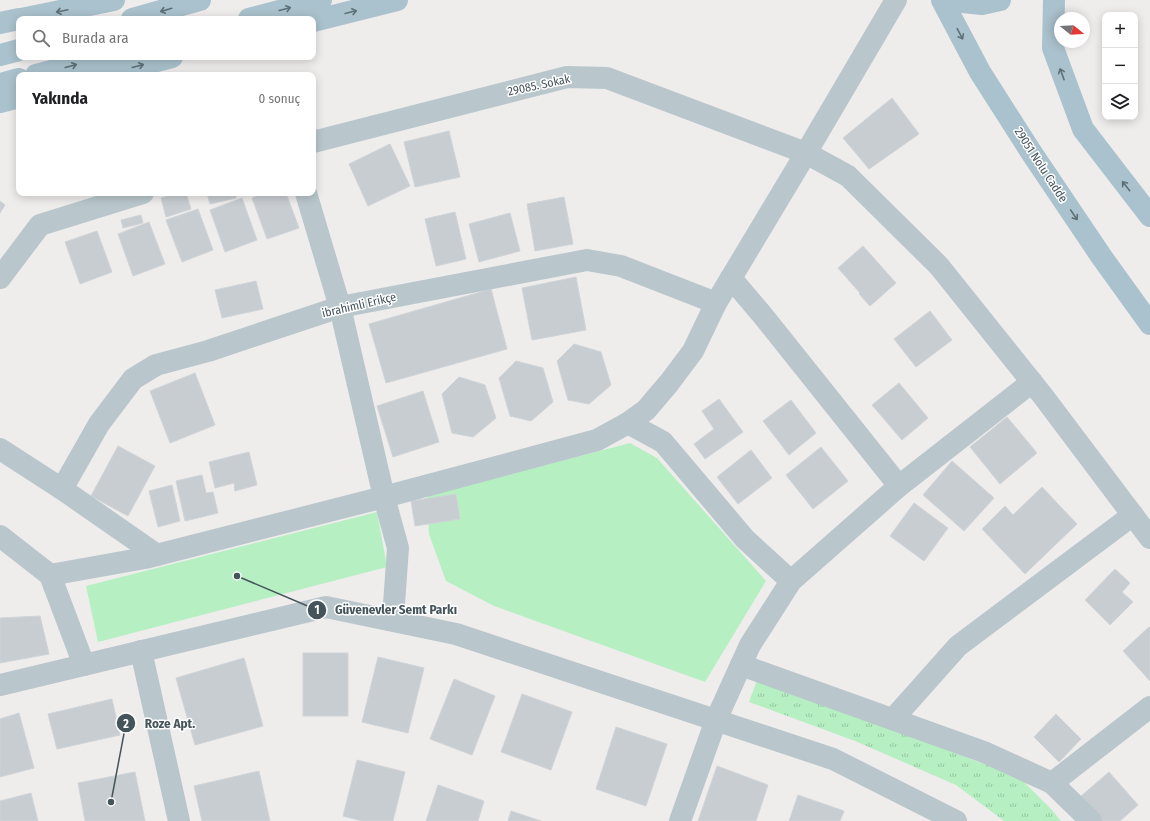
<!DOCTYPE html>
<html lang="tr">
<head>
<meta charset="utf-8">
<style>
  body { margin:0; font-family:"Fira Sans Condensed",sans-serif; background:#f6f6f6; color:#202124 }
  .controls { position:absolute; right:12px; top:12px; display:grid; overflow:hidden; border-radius:8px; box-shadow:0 2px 10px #0003 }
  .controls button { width:36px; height:36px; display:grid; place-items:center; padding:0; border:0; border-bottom:1px solid #e0e0e0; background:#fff; color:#202124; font:20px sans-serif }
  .compass { position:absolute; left:1054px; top:12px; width:36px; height:36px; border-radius:50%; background:#fff; box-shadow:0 2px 10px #0003; rotate:108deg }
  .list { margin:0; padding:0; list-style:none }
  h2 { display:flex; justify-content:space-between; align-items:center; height:52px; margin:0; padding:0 16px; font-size:17px }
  h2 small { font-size:13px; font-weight:400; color:#757577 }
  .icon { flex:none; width:22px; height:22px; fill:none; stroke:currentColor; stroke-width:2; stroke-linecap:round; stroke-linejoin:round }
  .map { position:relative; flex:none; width:1150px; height:821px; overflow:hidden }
  .search { position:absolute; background:#fff; box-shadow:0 2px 10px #0003; left:16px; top:16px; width:300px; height:44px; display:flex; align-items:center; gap:10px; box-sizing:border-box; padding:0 14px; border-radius:8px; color:#757577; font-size:15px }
  .panel { position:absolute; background:#fff; box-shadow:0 2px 10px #0003; left:16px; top:72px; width:300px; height:124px; border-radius:8px }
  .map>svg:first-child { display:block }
</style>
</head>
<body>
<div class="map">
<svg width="1150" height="821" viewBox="0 0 1150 821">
  <defs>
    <pattern id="grass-tufts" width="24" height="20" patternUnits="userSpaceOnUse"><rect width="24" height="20" fill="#b6f0c2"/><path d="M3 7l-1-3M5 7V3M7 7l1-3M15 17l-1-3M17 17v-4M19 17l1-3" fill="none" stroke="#96c5a1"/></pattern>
  </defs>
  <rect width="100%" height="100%" fill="#efecec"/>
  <path fill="url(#grass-tufts)" d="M757 680 870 720 1020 778 1051 809 1061 821H1004L956 785 855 741 749 702Z"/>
  <g fill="#b6f0c2">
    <path d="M630 443 657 458 766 581 705 682 494 606 446 581 429 534 427 496Z"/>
    <path d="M377 512 387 567 98 642 86 586Z"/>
  </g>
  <g fill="#c8cdd1" stroke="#cfd4d8">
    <path d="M892 98 919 134 869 169 843 138Z"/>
    <path d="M449 131 460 177 415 187 404 142Z"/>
    <path d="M390 144 410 186 368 206 349 164Z"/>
    <path d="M178 193H186L191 209 166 217 161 198Z"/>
    <path d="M207 193H235L236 198 210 204Z"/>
    <path d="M265 193H286L299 228 267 239 252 198Z"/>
    <path d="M564 197 573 244 535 251 527 204Z"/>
    <path d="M242 198 257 240 225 252 210 210Z"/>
    <path d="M0 201 5 205 0 213Z"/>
    <path d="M198 209 213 250 182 262 166 220Z"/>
    <path d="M455 212 466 259 436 266 425 219Z"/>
    <path d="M510 213 520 251 479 262 469 224Z"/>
    <path d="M141 215 143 223 123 228 121 220Z"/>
    <path d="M149 222 165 264 133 276 118 234Z"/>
    <path d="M97 231 112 272 80 284 65 242Z"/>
    <path d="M863 246 896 283 870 306 859 294 860 293 838 268Z"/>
    <path d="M576 277 586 330 532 340 522 288Z"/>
    <path d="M256 281 263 309 222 318 215 290Z"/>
    <path d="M491 289 507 349 386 383 369 324Z"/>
    <path d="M930 311 952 340 916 367 894 339Z"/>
    <path d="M574 344 601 352 611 385 589 404 568 400 557 361Z"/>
    <path d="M516 361 543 368 553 402 531 421 510 416 499 378Z"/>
    <path d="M195 373 215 425 170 443 150 391Z"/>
    <path d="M459 377 485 385 496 418 473 437 452 433 442 394Z"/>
    <path d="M899 383 928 418 902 440 872 405Z"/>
    <path d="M423 391 439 442 393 457 377 406Z"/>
    <path d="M719 399 743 432 705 459 694 444 714 429 702 411Z"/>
    <path d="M791 400 816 433 789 455 763 421Z"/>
    <path d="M1007 417 1037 453 1000 484 970 447Z"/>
    <path d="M118 446 155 466 128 516 91 496Z"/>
    <path d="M821 447 848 481 813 509 786 475Z"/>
    <path d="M751 450 772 478 738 504 717 477Z"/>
    <path d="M249 452 257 485 235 491 234 483 215 488 209 462Z"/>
    <path d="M952 461 994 498 964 531 923 495Z"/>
    <path d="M202 475 206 493 213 492 218 513 185 521 176 481Z"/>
    <path d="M172 485 180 521 158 527 149 491Z"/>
    <path d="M1042 487 1077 524 1025 574 982 529 1005 506 1013 515Z"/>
    <path d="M456 494 460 519 415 526 411 501Z"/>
    <path d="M914 503 948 528 924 561 890 536Z"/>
    <path d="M1115 569 1130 583 1122 592 1133 602 1110 625 1085 600Z"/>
    <path d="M40 616 49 654 0 663V618Z"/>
    <path d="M1149 627 1150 628V681L1123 651Z"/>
    <rect x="303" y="653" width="45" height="63"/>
    <path d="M378 657 424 668 408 733 362 722Z"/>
    <path d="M244 658 263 726 195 745 176 678Z"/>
    <path d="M454 679 495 696 472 755 430 739Z"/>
    <path d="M522 694 572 712 551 770 501 752Z"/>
    <path d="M112 699 120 735 57 749 48 714Z"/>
    <path d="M19 713 34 768 0 777V719Z"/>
    <path d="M1056 714 1081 739 1059 762 1034 737Z"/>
    <path d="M616 727 667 744 646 806 596 789Z"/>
    <path d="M357 760 405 772 393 821H362L343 816Z"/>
    <path d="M717 766 768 785 756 821H698Z"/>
    <path d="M259 771 270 821H202L194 786Z"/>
    <path d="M135 772 145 821H85L78 783Z"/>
    <path d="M1109 772 1138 805 1120 821H1101L1080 797Z"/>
    <path d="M438 785 484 801 478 821H426Z"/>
    <path d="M31 793 38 821H0V801Z"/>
    <path d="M798 795 844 811 840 821H789Z"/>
    <path d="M511 811 541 821H508Z"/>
  </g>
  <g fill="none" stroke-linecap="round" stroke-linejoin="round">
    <g stroke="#b9c7cc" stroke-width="22">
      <path d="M313 142 567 77 607 78 806 153 848 176 939 266 1043 396 1150 538"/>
      <path d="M306 193 340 307 384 497 398 548 394 604 389 620"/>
      <path d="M0 278 40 225 143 193"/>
      <path d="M731 278 764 317 899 486"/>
      <path d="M628 423 663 442 745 539 791 581"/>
      <path d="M0 449 62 489 157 555"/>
      <path d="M62 489 99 424 133 379 156 365 208 351 340 307 587 260 621 266 716 303"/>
      <path d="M0 536 50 575 84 665"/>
      <path d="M50 575 145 558 384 497 597 440 628 423 646 410 669 383 693 351 716 303 806 153 896 0"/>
      <path d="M141 651 179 821"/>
      <path d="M741 665 984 752 1052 783 1091 821"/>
      <path d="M0 685 326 607 456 634 833 759 956 821"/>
      <path d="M893 719 958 646 1133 515"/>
      <path d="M1052 783 1150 707"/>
      <path d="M680 821 716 720 750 645 791 581 899 486 1032 382"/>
    </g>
    <g stroke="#aac2cd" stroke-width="22">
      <path d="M942 0 980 72 1031 152 1101 256 1150 324"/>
      <path d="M943 0 982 4 1000 0"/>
      <path d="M1054 0 1053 48 1083 129 1150 216"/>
      <path d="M21 19 114 0"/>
      <path d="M132 19 200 0"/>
      <path d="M249 19 321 0"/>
      <path d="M313 21 397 0"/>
      <path d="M0 23 19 19"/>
      <path d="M0 55 19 50"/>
      <path d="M36 75 106 57"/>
      <path d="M103 75 172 57"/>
      <path d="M0 84 19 79"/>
      <path d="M0 102 19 97"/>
    </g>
  </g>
  <defs><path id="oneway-shaft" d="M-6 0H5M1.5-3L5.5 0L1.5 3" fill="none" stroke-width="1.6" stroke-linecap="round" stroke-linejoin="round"/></defs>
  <g stroke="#5e7077">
    <use href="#oneway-shaft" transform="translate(285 9) rotate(-15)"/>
    <use href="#oneway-shaft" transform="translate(166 10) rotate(164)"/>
    <use href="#oneway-shaft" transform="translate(62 11) rotate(168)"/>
    <use href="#oneway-shaft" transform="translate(351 12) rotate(-14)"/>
    <use href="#oneway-shaft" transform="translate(960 34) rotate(62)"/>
    <use href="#oneway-shaft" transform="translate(71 66) rotate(-15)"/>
    <use href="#oneway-shaft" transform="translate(138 66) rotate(-15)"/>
    <use href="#oneway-shaft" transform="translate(1062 74) rotate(-110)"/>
    <use href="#oneway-shaft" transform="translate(1126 186) rotate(-128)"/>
    <use href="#oneway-shaft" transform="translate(1074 215) rotate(56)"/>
  </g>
  <g text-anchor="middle" stroke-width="3" stroke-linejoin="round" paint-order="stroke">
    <g font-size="12" fill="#44545a" stroke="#fff">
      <text transform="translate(539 85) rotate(-12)" y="4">29085. Sokak</text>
      <text transform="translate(1041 165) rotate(57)" y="4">29051 Nolu Cadde</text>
      <text transform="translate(359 305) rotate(-13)" y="4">ibrahimli Erikçe</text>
    </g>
  </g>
  <path fill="none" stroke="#44545a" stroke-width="1.5" d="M237 576L317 610M111 802L126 723"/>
  <g fill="#44545a" stroke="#fff" stroke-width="1.5">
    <circle cx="237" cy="576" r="4"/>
    <circle cx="111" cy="802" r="4"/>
    <circle cx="317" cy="610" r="10"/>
    <circle cx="126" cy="723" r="10"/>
  </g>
  <g font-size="12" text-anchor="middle" font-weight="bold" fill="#fff">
    <text x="317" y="614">1</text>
    <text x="126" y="728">2</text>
  </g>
  <g font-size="13" text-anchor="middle" font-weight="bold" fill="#44545a" stroke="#fff" stroke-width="3" stroke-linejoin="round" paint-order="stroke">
    <text x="396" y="614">Güvenevler Semt Parkı</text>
    <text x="170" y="728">Roze Apt.</text>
  </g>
</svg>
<div class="controls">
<button>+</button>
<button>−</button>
<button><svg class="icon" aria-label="layers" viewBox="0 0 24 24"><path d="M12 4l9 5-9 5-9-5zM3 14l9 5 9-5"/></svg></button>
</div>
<svg class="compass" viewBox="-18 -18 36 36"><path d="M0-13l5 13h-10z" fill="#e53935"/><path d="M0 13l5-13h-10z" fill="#757577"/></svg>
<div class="search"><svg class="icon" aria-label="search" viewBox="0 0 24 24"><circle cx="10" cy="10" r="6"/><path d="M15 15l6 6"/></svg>Burada ara</div>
<section class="panel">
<h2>Yakında<small>0 sonuç</small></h2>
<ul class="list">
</ul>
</section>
</div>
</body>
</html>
